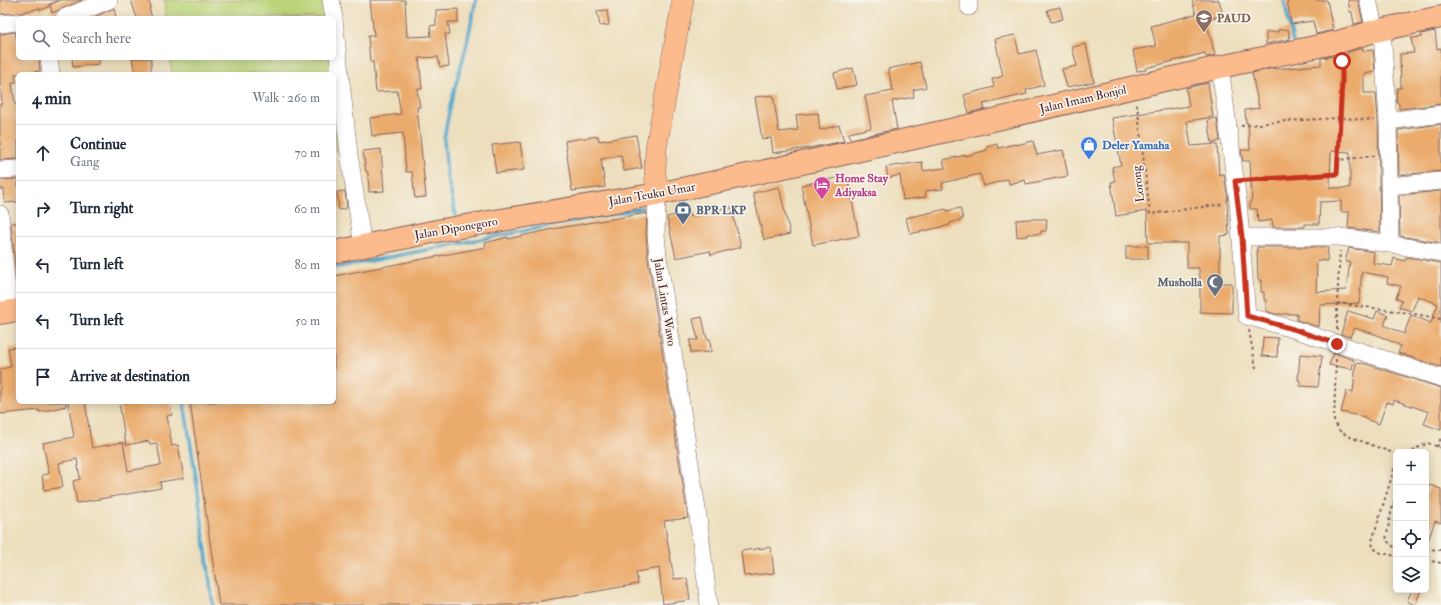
<!DOCTYPE html>
<html lang="en">
<head>
<meta charset="utf-8">
<style>
  body { margin:0; font-family:"IM FELL Double Pica",serif; background:#f6f6f7; color:#1f2937 }
  .controls { position:absolute; right:12px; bottom:12px; display:grid; overflow:hidden; border-radius:6px; box-shadow:0 2px 10px #0003 }
  .controls button { width:36px; height:36px; display:grid; place-items:center; padding:0; border:0; border-bottom:1px solid #e0e1e3; background:#fff; color:#1f2937; font:20px sans-serif }
  .stop { position:absolute; width:12px; height:12px; margin:-9px; border:3px solid #c8321e; border-radius:50%; background:#fff }
  .stop.end { background:#c8321e; border-color:#fff; box-shadow:0 1px 4px #0008 }
  .list { margin:0; padding:0; list-style:none }
  h2 { display:flex; justify-content:space-between; align-items:center; height:52px; margin:0; padding:0 16px; font-size:17px }
  h2 small { font-size:13px; font-weight:400; color:#747a83 }
  .list li { display:grid; grid-template-columns:26px 1fr auto; gap:12px; align-items:center; box-sizing:border-box; height:56px; padding:0 16px; border-top:1px solid #e0e1e3 }
  .list b { display:block; font-size:15px; white-space:nowrap }
  .list p { margin:0; font-size:13px; white-space:nowrap; color:#747a83 }
  .list em { font-size:13px; font-style:normal; color:#747a83 }
  .icon { flex:none; width:22px; height:22px; fill:none; stroke:currentColor; stroke-width:2; stroke-linecap:round; stroke-linejoin:round }
  .map { position:relative; flex:none; width:1441px; height:605px; overflow:hidden }
  .search { position:absolute; background:#fff; box-shadow:0 2px 10px #0003; left:16px; top:16px; width:320px; height:44px; display:flex; align-items:center; gap:10px; box-sizing:border-box; padding:0 14px; border-radius:6px; color:#747a83; font-size:15px }
  .panel { position:absolute; background:#fff; box-shadow:0 2px 10px #0003; left:16px; top:72px; width:320px; height:332px; border-radius:6px }
  .map>svg:first-child { display:block }
</style>
</head>
<body>
<div class="map">
<svg width="1441" height="605" viewBox="0 0 1441 605">
  <rect width="100%" height="100%" fill="#f7f3e8"/>
  <filter id="ink" filterUnits="userSpaceOnUse"><feTurbulence type="fractalNoise" baseFrequency=".025" numOctaves="2"/><feDisplacementMap in="SourceGraphic" scale="8" xChannelSelector="R" yChannelSelector="G"/><feConvolveMatrix kernelMatrix="1 2 1 2 8 2 1 2 1" color-interpolation-filters="sRGB"/></filter>
  <filter id="wash" filterUnits="userSpaceOnUse"><feTurbulence type="fractalNoise" baseFrequency=".012" numOctaves="4" result="noise"/><feDisplacementMap in="SourceGraphic" scale="16" xChannelSelector="R" yChannelSelector="G"/><feGaussianBlur stdDeviation="0.9" result="paint"/><feColorMatrix in="noise" values="0 0 0 0 0 0 0 0 0 0 0 0 0 0 0 0 0 1.4 0 .05"/><feComposite in="paint" operator="in"/></filter>
  <g filter="url(#wash)">
    <rect width="100%" height="100%" fill="#eddfbd"/>
    <g fill="#bbd479" stroke="#827a52">
      <path d="M164 0H327L329 18H166Z"/>
      <path d="M170 58H334L346 150 334 151V74H172Z"/>
    </g>
    <g fill="none" stroke-linecap="round" stroke-linejoin="round">
      <g stroke="#4fa4cb" stroke-width="3.5">
        <path d="M1284 0 1293 42"/>
        <path d="M456 216 447 176 444 139 450 106 466 47 476 0"/>
        <path d="M334 268 642 208"/>
        <path d="M184 402 197 484 213 605"/>
      </g>
    </g>
    <g id="blocks">
      <g fill="#ebab6c" fill-rule="evenodd">
        <path d="M0 0H58V1L48 5 49 7 40 10 39 8 30 11V10L21 13 0 14Z"/>
        <path d="M62 0H82L52 13 50 4Z"/>
        <path d="M131 0H148L151 7 149 8 152 18H137Z"/>
        <path d="M370 0H405L407 37 431 36 430 26 436 25V10L458 9V22H448L450 34H445L449 66 440 67 438 57 419 58 422 89H417L420 107H417L426 197 415 198 412 172H406L403 133 372 136 370 118 401 114 397 91 376 92 373 62H370L368 36H374Z"/>
        <path d="M1192 0H1219L1223 15 1206 20 1215 55 1206 57 1205 53 1146 68V70L1137 71 1133 50 1156 46 1151 26 1196 14Z"/>
        <path d="M1287 0H1327L1333 30 1316 34 1313 21 1291 24Z"/>
        <path d="M1348 0H1358L1363 22 1354 24 1352 12H1350Z"/>
        <path d="M1060 7 1063 19 1051 22 1047 10Z"/>
        <path d="M114 8 116 18H94V17Z"/>
        <path d="M607 10 609 25 600 26 597 11Z"/>
        <path d="M1288 29 1290 39 1266 44V32H1278V30Z"/>
        <path d="M1435 31 1437 49 1441 48V104L1399 109V103H1397L1396 93H1397V88H1401L1400 54 1414 53 1411 38 1422 37 1421 34Z"/>
        <path d="M15 32 18 47V58H39L40 71 15 74 16 83H12L15 104H18V159L0 160V104H2L0 83V34Z"/>
        <path d="M1015 35 1019 54 1036 50 1044 85 1026 90 1027 94 983 104 985 109 969 113 964 95 994 87 992 79 1003 76 995 39Z"/>
        <path d="M1086 44 1094 82 1067 87 1062 69 1077 66 1072 47Z"/>
        <path d="M1363 48V51L1373 50 1375 72 1364 74V93H1376L1378 121 1380 232 1348 228 1349 212H1341V201L1320 202 1319 224H1305V227H1273L1272 220 1258 222 1257 209H1250V201L1252 200 1250 161H1243L1241 150H1250L1248 123H1246L1245 110 1259 108 1252 73 1275 68V69L1321 65V58L1348 54V52ZM1331 151 1350 152V188H1330Z"/>
        <path d="M72 58H99V64L73 67Z"/>
        <path d="M132 58H151V74H135Z"/>
        <path d="M920 62 926 87 913 90 914 97 892 101 897 129 850 139 849 133 871 128 865 96 893 91 888 69Z"/>
        <path d="M853 68 857 85 837 89 834 73Z"/>
        <path d="M1208 83 1213 117 1187 121 1191 146 1217 144 1219 175 1224 174 1228 200H1227L1229 235 1220 236V283H1232V313L1200 312V275H1199V268H1187V243H1148L1147 211 1116 216 1111 182 1115 181 1112 167 1121 165 1112 118 1189 106 1186 88Z"/>
        <path d="M773 95 779 132 798 130 796 115 818 113 820 130 839 125 844 141 809 148 773 153 771 138 762 139 755 97Z"/>
        <path d="M1217 118 1220 141 1212 143 1208 120Z"/>
        <path d="M1441 124V171L1399 175 1398 130Z"/>
        <path d="M636 135 642 168 624 171 621 155 601 159 605 187 572 191 565 141 598 136 599 141Z"/>
        <path d="M1033 141 1037 155 1063 150 1068 176 1026 184 1025 180 1009 184 1008 179 984 186 980 174 942 183 943 189 925 191 926 197 903 200 900 175 888 178 886 167 922 162 923 171 945 168 943 160 966 155V156L987 150V147L997 144 998 148 1016 144V145Z"/>
        <path d="M520 142 524 170 496 173 492 145Z"/>
        <path d="M381 149 384 191 369 192 368 172H366L363 151Z"/>
        <path d="M847 176 859 236 813 245 801 185Z"/>
        <path d="M18 179V202L5 203 4 189H0V180Z"/>
        <path d="M779 187 790 234 764 240 753 193Z"/>
        <path d="M345 191 347 208 339 210 337 192Z"/>
        <path d="M1441 191V243L1400 236 1399 195Z"/>
        <path d="M731 206 741 247 711 255 710 251 676 258 667 217 689 212 690 217Z"/>
        <path d="M960 208 963 219 950 223V225L910 234 906 218 946 209 947 211Z"/>
        <path d="M647 213 646 235 648 259 688 518 664 521 674 579 687 578 690 600 663 604 659 568 636 572 638 584 518 605H219L190 402H334V276L486 247 485 243 508 237V239L553 229Z"/>
        <path d="M1029 219H1047L1046 231H1041V234H1028V236L1017 237 1016 220Z"/>
        <path d="M11 223H18V295Z"/>
        <rect x="1126" y="246" width="22" height="13"/>
        <path d="M1257 247H1328L1327 261 1317 260 1316 292 1346 290 1350 262H1345L1349 248 1374 252 1373 263 1392 266 1394 258 1405 261 1406 257 1441 263V367L1398 353 1401 346 1375 334 1354 328 1350 337 1341 334 1348 311 1374 319 1377 311 1388 315 1384 325 1404 334 1411 315 1431 323 1438 304 1418 296 1412 311 1399 307 1402 301 1396 298 1401 286 1387 283 1388 277 1362 272 1360 291H1361L1359 303 1320 305 1319 327 1297 320V314H1275L1266 311V300H1264V292H1261V280H1258Z"/>
        <path d="M702 317 707 339H710L711 352 691 353 690 340H698L693 319Z"/>
        <path d="M1263 337 1278 338 1277 357 1262 356Z"/>
        <path d="M18 347V402H66V406L39 412V410L0 414V369L11 367 8 348Z"/>
        <path d="M1334 353 1354 360 1352 369 1329 365Z"/>
        <path d="M1300 354 1322 356 1318 387 1300 386V380H1298Z"/>
        <path d="M1356 363 1366 364 1441 388V430L1424 424 1429 412 1394 400 1393 404 1387 402 1379 424 1365 419V417L1341 412 1347 390 1353 392Z"/>
        <path d="M68 402H85L92 448 123 442 128 471 161 465 157 443 150 444 149 441 126 445 119 402H170L172 415 167 416 172 446 178 445 184 478 160 482 161 488 77 503 73 481 80 479 77 459 59 463 63 487 44 490 42 475 49 474 43 443 74 437Z"/>
        <path d="M1430 485 1441 489V523L1435 521 1428 541H1426V508L1429 501 1426 500V494Z"/>
        <path d="M771 547 774 573 744 576 741 551Z"/>
        <path d="M1412 590H1421L1415 605 1407 601Z"/>
      </g>
    </g>
  </g>
  <g filter="url(#ink)">
    <use href="#blocks" fill-opacity="0" stroke="#83625e" stroke-width="1"/>
    <g fill="none" stroke-linecap="round" stroke-linejoin="round">
      <g stroke="#83625e" stroke-width="18">
        <g id="minor">
          <path d="M331 0 334 18"/>
          <path d="M968 0 969 7"/>
          <path d="M1368 0 1375 31"/>
          <path d="M64 18 109 0"/>
          <path d="M334 20 349 154 363 246"/>
          <path d="M0 24 18 22"/>
          <path d="M1382 30 1388 121 1390 244"/>
          <path d="M49 58 51 74"/>
          <path d="M1220 67 1238 201 1247 316 1293 329 1441 378"/>
          <path d="M1388 121 1441 114"/>
          <path d="M0 170 18 169"/>
          <path d="M1390 186 1441 181"/>
          <path d="M657 194 656 234 658 257 665 300 697 509 709 605"/>
          <path d="M0 214 9 312"/>
          <path d="M1242 237H1340L1390 244 1441 253"/>
        </g>
      </g>
      <g stroke="#83625e" stroke-width="22">
        <path id="major" d="M657 194 655 172 656 148 683 0"/>
      </g>
      <g stroke="#83625e" stroke-width="24">
        <g id="highway">
          <path d="M334 252 442 230 657 194 725 180 946 131 1220 67 1338 42 1375 31 1441 17"/>
          <path d="M0 313 18 310"/>
        </g>
      </g>
      <g stroke="#83625e" stroke-width="2" stroke-dasharray="3 3" stroke-linecap="butt">
        <path d="M1137 104 1150 214 1224 204"/>
        <path d="M1241 126 1286 121 1340 118 1374 120"/>
        <path d="M1337 160 1342 82 1341 57"/>
        <path d="M1248 180 1337 174V160L1374 156"/>
        <path d="M1337 303 1409 313 1441 319"/>
        <path d="M1249 330 1256 368"/>
        <path d="M1337 330V303L1340 251"/>
        <path d="M1336 359 1334 422 1340 431 1350 437 1396 454"/>
        <path d="M1437 447 1441 438"/>
        <path d="M1413 452 1415 449 1428 443 1441 448"/>
        <path d="M1396 463 1372 541 1373 548 1381 553 1396 556"/>
        <path d="M1396 495 1390 517 1386 540 1394 547H1396"/>
        <path d="M1426 549 1441 550"/>
        <path d="M1426 560 1441 563"/>
      </g>
      <use href="#minor" stroke="#fff" stroke-width="17"/>
      <use href="#major" stroke="#fbbb8d" stroke-width="21"/>
      <use href="#highway" stroke="#fbbb8d" stroke-width="22"/>
    </g>
  </g>
  <g fill="none" stroke-linecap="round" stroke-linejoin="round" filter="url(#ink)">
    <path stroke="#c8321e" stroke-width="5" d="M1337 344 1293 329 1247 316 1242 237 1235 181 1337 174 1342 82V61"/>
  </g>
  <defs>
    <g id="school-pin" transform="scale(0.9)"><path d="M0 17L-7.5 6A9.5 9.5 0 1 1 7.5 6Z" fill="#8d6e63" stroke="#f7f3e8"/><path d="M0-5L7-2L0 1L-7-2ZM-4 1L0 2.5L4 1V4Q0 6-4 4Z" fill="#fff"/></g>
    <g id="shop-pin" transform="scale(0.9)"><path d="M0 17L-7.5 6A9.5 9.5 0 1 1 7.5 6Z" fill="#3f7fe0" stroke="#f7f3e8"/><path d="M-5-2.5h2.3a2.7 3.5 0 0 1 5.4 0H5L5.5 6h-11ZM-1.5-2.5h3a1.5 2.3 0 0 0-3 0Z" fill="#fff"/></g>
    <g id="hotel-pin" transform="scale(0.9)"><path d="M0 17L-7.5 6A9.5 9.5 0 1 1 7.5 6Z" fill="#d1479c" stroke="#f7f3e8"/><path d="M-6-4.5h1.5V1H6V5H4.5V3h-9V5H-6ZM-4 0a1.8 1.8 0 1 1 3.6 0ZM.5 0V-2.5h3Q6-2.5 6 0Z" fill="#fff"/></g>
    <g id="bank-pin" transform="scale(0.9)"><path d="M0 17L-7.5 6A9.5 9.5 0 1 1 7.5 6Z" fill="#5c6f8a" stroke="#f7f3e8"/><path d="M-6-4H6V4H-6ZM0-2.3a2.3 2.3 0 1 0 0 4.6a2.3 2.3 0 1 0 0-4.6Z" fill="#fff"/></g>
    <g id="mosque-pin" transform="scale(0.9)"><path d="M0 17L-7.5 6A9.5 9.5 0 1 1 7.5 6Z" fill="#6b7280" stroke="#f7f3e8"/><path d="M3.5-4.9A6 6 0 1 0 3.5 4.9A5 5 0 1 1 3.5-4.9Z" fill="#fff"/></g>
  </defs>
  <g fill-rule="evenodd">
    <use href="#school-pin" x="1204" y="18"/>
    <use href="#shop-pin" x="1089" y="145"/>
    <use href="#hotel-pin" x="822" y="185"/>
    <use href="#bank-pin" x="683" y="210"/>
    <use href="#mosque-pin" x="1215" y="282"/>
  </g>
  <g text-anchor="middle" stroke-width="3.5" stroke-linejoin="round" paint-order="stroke">
    <g font-size="12" font-weight="bold" fill="#785e54" stroke="#f7f3e8" text-anchor="start">
      <text x="1217" y="22">PAUD</text>
    </g>
    <g font-size="12" fill="#4a1f2b" stroke="#f7f3e8">
      <text transform="translate(1083 99) rotate(-13)" y="4">Jalan Imam Bonjol</text>
      <text transform="translate(1138 184) rotate(-97)" y="4">Lorong</text>
      <text transform="translate(652 194) rotate(-10)" y="4">Jalan Teuku Umar</text>
      <text transform="translate(456 228) rotate(-10)" y="4">Jalan Diponegoro</text>
      <text transform="translate(665 302) rotate(81)" y="4">Jalan Lintas Wawo</text>
    </g>
    <g font-size="12" font-weight="bold" fill="#366cbe" stroke="#f7f3e8" text-anchor="start">
      <text x="1102" y="149">Deler Yamaha</text>
    </g>
    <g font-size="12" font-weight="bold" fill="#b23c85" stroke="#f7f3e8" text-anchor="start">
      <text x="835" y="182">Home Stay<tspan x="835" dy="14">Adiyaksa</tspan></text>
    </g>
    <g font-size="12" font-weight="bold" fill="#4e5e75" stroke="#f7f3e8" text-anchor="start">
      <text x="696" y="214">BPR LKP</text>
    </g>
    <g font-size="12" font-weight="bold" fill="#5b616d" stroke="#f7f3e8" text-anchor="end">
      <text x="1202" y="286">Musholla</text>
    </g>
  </g>
</svg>
<div class="controls">
<button>+</button>
<button>−</button>
<button><svg class="icon" aria-label="locate" viewBox="0 0 24 24"><circle cx="12" cy="12" r="6"/><path d="M12 2v4M12 18v4M2 12h4M18 12h4"/></svg></button>
<button><svg class="icon" aria-label="layers" viewBox="0 0 24 24"><path d="M12 4l9 5-9 5-9-5zM3 14l9 5 9-5"/></svg></button>
</div>
<div class="stop" style="left:1342px;top:61px"></div>
<div class="stop end" style="left:1337px;top:344px"></div>
<div class="search"><svg class="icon" aria-label="search" viewBox="0 0 24 24"><circle cx="10" cy="10" r="6"/><path d="M15 15l6 6"/></svg>Search here</div>
<section class="panel">
<h2>4 min<small>Walk · 260 m</small></h2>
<ul class="list">
<li><svg class="icon" aria-label="ahead" viewBox="0 0 24 24"><path d="M12 20V5M6 11l6-6 6 6"/></svg><div><b>Continue</b><p>Gang</p></div><em>70 m</em></li>
<li><svg class="icon" aria-label="right" viewBox="0 0 24 24"><path d="M7 20v-9h11M14 6l5 5-5 5"/></svg><div><b>Turn right</b></div><em>60 m</em></li>
<li><svg class="icon" aria-label="left" viewBox="0 0 24 24"><path d="M17 20v-9H6M10 6l-5 5 5 5"/></svg><div><b>Turn left</b></div><em>80 m</em></li>
<li><svg class="icon" aria-label="left" viewBox="0 0 24 24"><path d="M17 20v-9H6M10 6l-5 5 5 5"/></svg><div><b>Turn left</b></div><em>50 m</em></li>
<li><svg class="icon" aria-label="arrive" viewBox="0 0 24 24"><path d="M6 21V4h12l-3 4 3 4H6"/></svg><div><b>Arrive at destination</b></div></li>
</ul>
</section>
</div>
</body>
</html>
